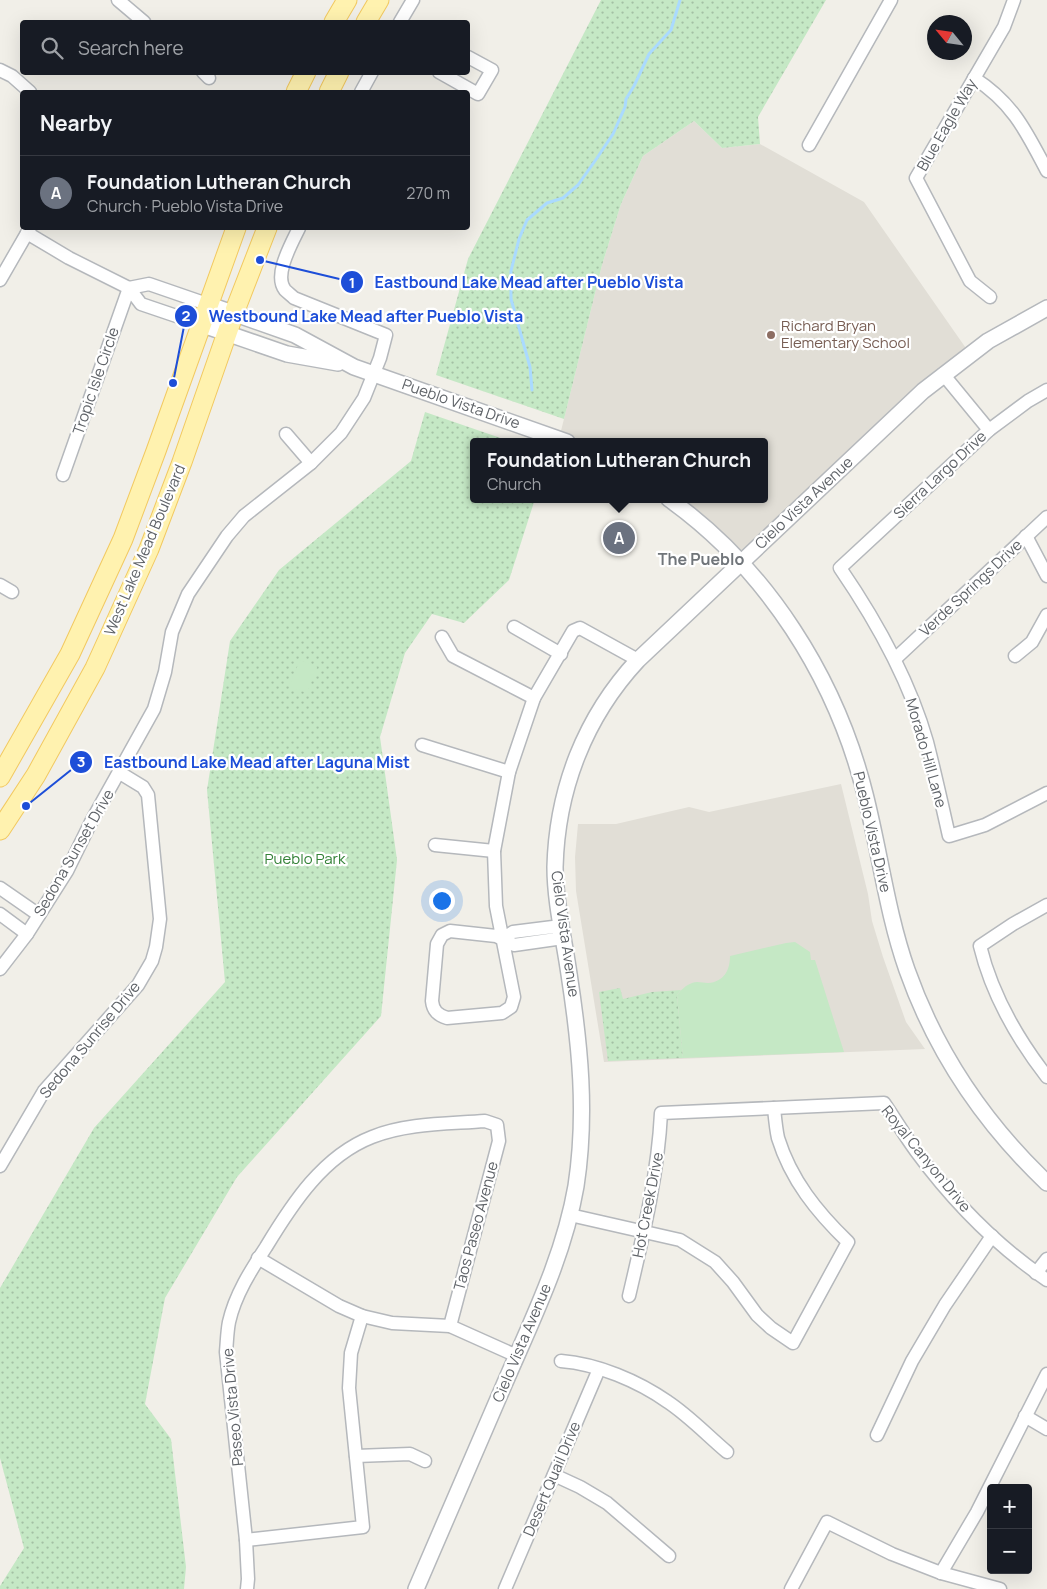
<!DOCTYPE html>
<html lang="en">
<head>
<meta charset="utf-8">
<style>
  body { margin:0; font-family:Manrope,sans-serif; background:#20242c; color:#f1f3f6 }
  .controls { position:absolute; right:15px; bottom:15px; display:grid; overflow:hidden; border-radius:5px; box-shadow:0 5px 20px #0002 }
  .controls button { width:45px; height:45px; display:grid; place-items:center; padding:0; border:0; border-bottom:1px solid #363941; background:#171b24; color:#f1f3f6; font:25px sans-serif }
  .compass { position:absolute; left:927px; top:15px; width:45px; height:45px; border-radius:50%; background:#171b24; box-shadow:0 5px 20px #0002; rotate:299deg }
  .you { position:absolute; left:441px; top:900px; width:18px; height:18px; margin:-12px; border:4px solid #fff; border-radius:50%; background:#1a73e8; box-shadow:0 0 0 8px #1a73e833 }
  .badge { display:grid; place-items:center; width:32px; height:32px; border-radius:50%; background:#d93025; color:#fff; font-size:16px; font-weight:700 }
  .pin { position:absolute; translate:-50% -50%; border:2px solid #fff; box-shadow:0 1px 5px #0006 }
  .popup { position:absolute; left:470px; top:438px; width:298px; height:65px; box-sizing:border-box; display:grid; place-content:center; border-radius:5px; background:#171b24; filter:drop-shadow(0 1px 4px #0005); font-size:16px; white-space:nowrap; color:#9ea1a6 }
  .popup b { font-size:19px; color:#f1f3f6 }
  .popup::after { content:''; position:absolute; left:50%; top:100%; margin-left:-10px; border:10px solid transparent; border-top-color:#171b24 }
  .list { margin:0; padding:0; list-style:none }
  h2 { display:flex; justify-content:space-between; align-items:center; height:65px; margin:0; padding:0 20px; font-size:21px }
  h2 small { font-size:16px; font-weight:400; color:#9ea1a6 }
  .list li { display:grid; grid-template-columns:32px 1fr auto; gap:15px; align-items:center; box-sizing:border-box; height:75px; padding:0 20px; border-top:1px solid #363941 }
  .list b { display:block; font-size:19px; white-space:nowrap }
  .list p { margin:0; font-size:16px; white-space:nowrap; color:#9ea1a6 }
  .list em { font-size:16px; font-style:normal; color:#9ea1a6 }
  .icon { flex:none; width:28px; height:28px; fill:none; stroke:currentColor; stroke-width:2; stroke-linecap:round; stroke-linejoin:round }
  .map { position:relative; flex:none; width:1047px; height:1589px; overflow:hidden }
  .search { position:absolute; background:#171b24; box-shadow:0 5px 20px #0002; left:20px; top:20px; width:450px; height:55px; display:flex; align-items:center; gap:12px; box-sizing:border-box; padding:0 18px; border-radius:5px; color:#9ea1a6; font-size:19px }
  .panel { position:absolute; background:#171b24; box-shadow:0 5px 20px #0002; left:20px; top:90px; width:450px; height:140px; border-radius:5px }
  .map>svg:first-child { display:block }
</style>
</head>
<body>
<div class="map">
<svg width="1047" height="1589" viewBox="0 0 1047 1589">
  <defs>
    <pattern id="park-dots" width="8" height="8" patternUnits="userSpaceOnUse" patternTransform="scale(1.25)"><rect width="8" height="8" fill="#c5e8c5"/><path d="M2 2h.1M6 6h.1" fill="none" stroke="#a3c0a4" stroke-width="1.8" stroke-linecap="round"/></pattern>
  </defs>
  <rect width="100%" height="100%" fill="#f1efe8"/>
  <g fill="#e1ded6">
    <path d="M694 121 722 148 760 144 864 202 970 354 740 563 669 499H764V442H567L559 439 602 265 621 204 643 156Z"/>
    <path d="M841 784 868 894 872 921 883 957 906 1022 925 1049 604 1062 576 891 575 857 578 824H616L689 807 709 812Z"/>
  </g>
  <g fill="url(#park-dots)">
    <path d="M601 0H826L758 117 760 144 722 148 694 121 643 156 621 204 602 265 564 419 436 375 468 259Z"/>
    <path d="M425 412 512 442H474V499H535L509 580 464 623 432 614 405 653 380 737 397 860 381 1016 237 1177 165 1298 145 1404 171 1439 186 1567 184 1589H0V1586L24 1548 0 1458V1288L94 1128 225 982 207 790 230 641 279 570 411 461Z"/>
    <path d="M620 988 623 999 652 992 681 990 677 995 683 1058 608 1061 599 992Z"/>
  </g>
  <g fill="#c5e8c5">
    <path d="M300 660 317 667 307 693 289 686Z"/>
    <path d="M795 942 810 952 811 960H815L844 1052 683 1058 677 995C681 990 686 985 692 983 697 981 703 983 708 983 724 982 730 970 730 956L786 943Z"/>
  </g>
  <g fill="none" stroke-linecap="round" stroke-linejoin="round">
    <path stroke="#aadaff" stroke-width="3" d="M532 390 530 367 511 299V271L519 239 527 220 547 203 563 198 578 185 597 158 613 134 625 107 626 99 634 86 649 54 671 30 680 0"/>
    <g stroke="#b5b8bc" stroke-width="15">
      <g id="minor">
        <path d="M118 0 144 22"/>
        <path d="M400 22 413 0"/>
        <path d="M0 70 12 76 30 92"/>
        <path d="M203 72 209 78"/>
        <path d="M439 72 478 94 492 70 468 57"/>
        <path d="M974 78C1013 103 1026 131 1047 171"/>
        <path d="M361 92 372 72"/>
        <path d="M809 145 891 0"/>
        <path d="M27 233 69 258 129 288 141 304 200 324"/>
        <path d="M0 280 30 228"/>
        <path d="M129 288 149 284 207 304"/>
        <path d="M990 297 970 281 916 178 1004 27 1014 0"/>
        <path d="M943 374 989 430"/>
        <path d="M1047 390 1028 401 989 430 840 568C877 622 909 679 927 742 935 773 942 805 949 836L985 825 1047 793"/>
        <path d="M286 434 311 463"/>
        <path d="M63 475 129 288"/>
        <path d="M1026 536 1047 576"/>
        <path d="M0 585 12 592"/>
        <path d="M514 627 561 654"/>
        <path d="M442 637 453 656 534 698"/>
        <path d="M1015 656 1032 642 1047 615"/>
        <path d="M895 659 1047 517"/>
        <path d="M422 745 509 772"/>
        <path d="M435 845 494 851"/>
        <path d="M0 888 39 915"/>
        <path d="M1047 905 1013 924 980 946C992 995 1016 1037 1047 1077"/>
        <path d="M0 914 27 934"/>
        <path d="M502 939 513 932 553 927 563 931 556 939 514 945 496 936 450 931 442 935 437 944 432 1001C433 1011 438 1015 447 1018L502 1013 511 1007 514 997 496 906 494 851 509 772 534 698 573 631 580 628 638 660"/>
        <path d="M0 969 27 934 67 871 91 822 154 709 165 672 172 632 188 594 227 536 244 516 311 463 341 433 364 398 380 358 386 335 294 298C292 296 288 293 285 290 273 275 292 243 299 228"/>
        <path d="M0 1166 44 1091 138 985 152 961 156 947 160 919 148 795 143 787 120 773"/>
        <path d="M570 1215 680 1240 715 1262 733 1282 757 1315 771 1328 793 1343 848 1242C817 1212 791 1180 778 1138 776 1129 775 1118 774 1108"/>
        <path d="M258 1258 339 1306 362 1316 392 1323 450 1326 517 1356"/>
        <path d="M1036 1273 1047 1259"/>
        <path d="M629 1296C643 1236 658 1175 661 1113L884 1103C895 1119 905 1136 916 1151 952 1200 997 1246 1047 1280"/>
        <path d="M561 1361C598 1364 638 1381 668 1402 689 1416 707 1435 727 1452"/>
        <path d="M1025 1416 1047 1429"/>
        <path d="M877 1435 912 1361 945 1305 992 1236"/>
        <path d="M356 1456 410 1454 425 1461"/>
        <path d="M554 1475 580 1487 607 1503 669 1556"/>
        <path d="M246 1540 363 1527 349 1388 351 1353 362 1316"/>
        <path d="M941 1573 977 1512 1047 1374"/>
        <path d="M247 1589 248 1579 246 1540 226 1352C227 1342 227 1332 229 1322 235 1295 251 1270 266 1247 292 1204 323 1156 372 1137 407 1123 448 1124 485 1121L497 1125 499 1141 450 1326"/>
        <path d="M505 1589 599 1369"/>
        <path d="M791 1589 827 1522 892 1554 941 1573 1000 1589"/>
      </g>
    </g>
    <g stroke="#b5b8bc" stroke-width="18">
      <g id="tertiary">
        <path d="M207 304 295 335 354 367 567 442"/>
        <path d="M200 324 287 354 338 363"/>
        <path d="M669 499C767 569 836 678 865 794 880 853 887 913 907 970 936 1052 984 1123 1047 1183"/>
        <path d="M416 1589C445 1521 474 1453 504 1385 532 1320 564 1256 576 1186 587 1114 580 1045 569 974 564 939 555 902 555 867 557 789 585 717 638 660L923 391 988 341 1047 308"/>
      </g>
    </g>
    <g stroke="#f2c960" stroke-width="21">
      <g id="primary">
        <path d="M334 22 347 0"/>
        <path d="M366 22 379 0"/>
        <path d="M296 92 306 72"/>
        <path d="M329 92 339 72"/>
        <path d="M0 777 70 654 123 539 156 451 236 228"/>
        <path d="M0 830 36 775 95 668 149 549 182 462 234 313 267 228"/>
      </g>
    </g>
    <use href="#minor" stroke="#fff" stroke-width="12"/>
    <use href="#tertiary" stroke="#fff" stroke-width="15"/>
    <use href="#primary" stroke="#fff2af" stroke-width="19"/>
  </g>
  <circle fill="#8d6e63" stroke="#fff" stroke-width="2" cx="771" cy="335" r="5"/>
  <g text-anchor="middle" stroke-width="4.5" stroke-linejoin="round" paint-order="stroke">
    <g font-size="15" fill="#5f6368" stroke="#fff">
      <text transform="translate(947 125) rotate(-60)" y="5">Blue Eagle Way</text>
      <text transform="translate(96 381) rotate(-71)" y="5">Tropic Isle Circle</text>
      <text transform="translate(461 404) rotate(19)" y="5">Pueblo Vista Drive</text>
      <text transform="translate(940 475) rotate(-43)" y="5">Sierra Largo Drive</text>
      <text transform="translate(804 503) rotate(-43)" y="5">Cielo Vista Avenue</text>
      <text transform="translate(145 550) rotate(-67)" y="5">West Lake Mead Boulevard</text>
      <text transform="translate(971 588) rotate(-43)" y="5">Verde Springs Drive</text>
      <text transform="translate(926 753) rotate(74)" y="5">Morado Hill Lane</text>
      <text transform="translate(872 832) rotate(77)" y="5">Pueblo Vista Drive</text>
      <text transform="translate(74 853) rotate(-60)" y="5">Sedona Sunset Drive</text>
      <text transform="translate(565 934) rotate(82)" y="5">Cielo Vista Avenue</text>
      <text transform="translate(90 1040) rotate(-50)" y="5">Sedona Sunrise Drive</text>
      <text transform="translate(926 1159) rotate(51)" y="5">Royal Canyon Drive</text>
      <text transform="translate(648 1205) rotate(-79)" y="5">Hot Creek Drive</text>
      <text transform="translate(476 1226) rotate(-75)" y="5">Taos Paseo Avenue</text>
      <text transform="translate(522 1343) rotate(-67)" y="5">Cielo Vista Avenue</text>
      <text transform="translate(233 1407) rotate(-95)" y="5">Paseo Vista Drive</text>
      <text transform="translate(552 1479) rotate(-67)" y="5">Desert Quail Drive</text>
    </g>
    <g font-size="15" fill="#785e54" stroke="#fff" text-anchor="start">
      <text x="781" y="331">Richard Bryan<tspan x="781" dy="17">Elementary School</tspan></text>
    </g>
    <g font-size="15" fill="#348238" stroke="#fff">
      <text x="305" y="864">Pueblo Park</text>
    </g>
    <g font-size="16" font-weight="bold" fill="#70757a" stroke="#fff">
      <text x="701" y="565">The Pueblo</text>
    </g>
  </g>
  <path fill="none" stroke="#1d4ed8" stroke-width="2" d="M260 260L352 282M173 383L186 316M26 806L81 762"/>
  <g fill="#1d4ed8" stroke="#fff" stroke-width="2">
    <circle cx="260" cy="260" r="5"/>
    <circle cx="173" cy="383" r="5"/>
    <circle cx="26" cy="806" r="5"/>
    <circle cx="352" cy="282" r="12"/>
    <circle cx="186" cy="316" r="12"/>
    <circle cx="81" cy="762" r="12"/>
  </g>
  <g font-size="15" text-anchor="middle" font-weight="bold" fill="#fff">
    <text x="352" y="288">1</text>
    <text x="186" y="321">2</text>
    <text x="81" y="767">3</text>
  </g>
  <g font-size="16" text-anchor="middle" font-weight="bold" fill="#1d4ed8" stroke="#fff" stroke-width="4.5" stroke-linejoin="round" paint-order="stroke">
    <text x="529" y="288">Eastbound Lake Mead after Pueblo Vista</text>
    <text x="366" y="322">Westbound Lake Mead after Pueblo Vista</text>
    <text x="257" y="768">Eastbound Lake Mead after Laguna Mist</text>
  </g>
</svg>
<div class="controls">
<button>+</button>
<button>−</button>
</div>
<svg class="compass" viewBox="-18 -18 36 36"><path d="M0-13l5 13h-10z" fill="#e53935"/><path d="M0 13l5-13h-10z" fill="#9ea1a6"/></svg>
<div class="you"></div>
<div class="pin badge" style="left:619px;top:538px;background:#6b7280">A</div>
<div class="popup"><b>Foundation Lutheran Church</b>Church</div>
<div class="search"><svg class="icon" aria-label="search" viewBox="0 0 24 24"><circle cx="10" cy="10" r="6"/><path d="M15 15l6 6"/></svg>Search here</div>
<section class="panel">
<h2>Nearby<small></small></h2>
<ul class="list">
<li><span class="badge" style="background:#6b7280">A</span><div><b>Foundation Lutheran Church</b><p>Church · Pueblo Vista Drive</p></div><em>270 m</em></li>
</ul>
</section>
</div>
</body>
</html>
